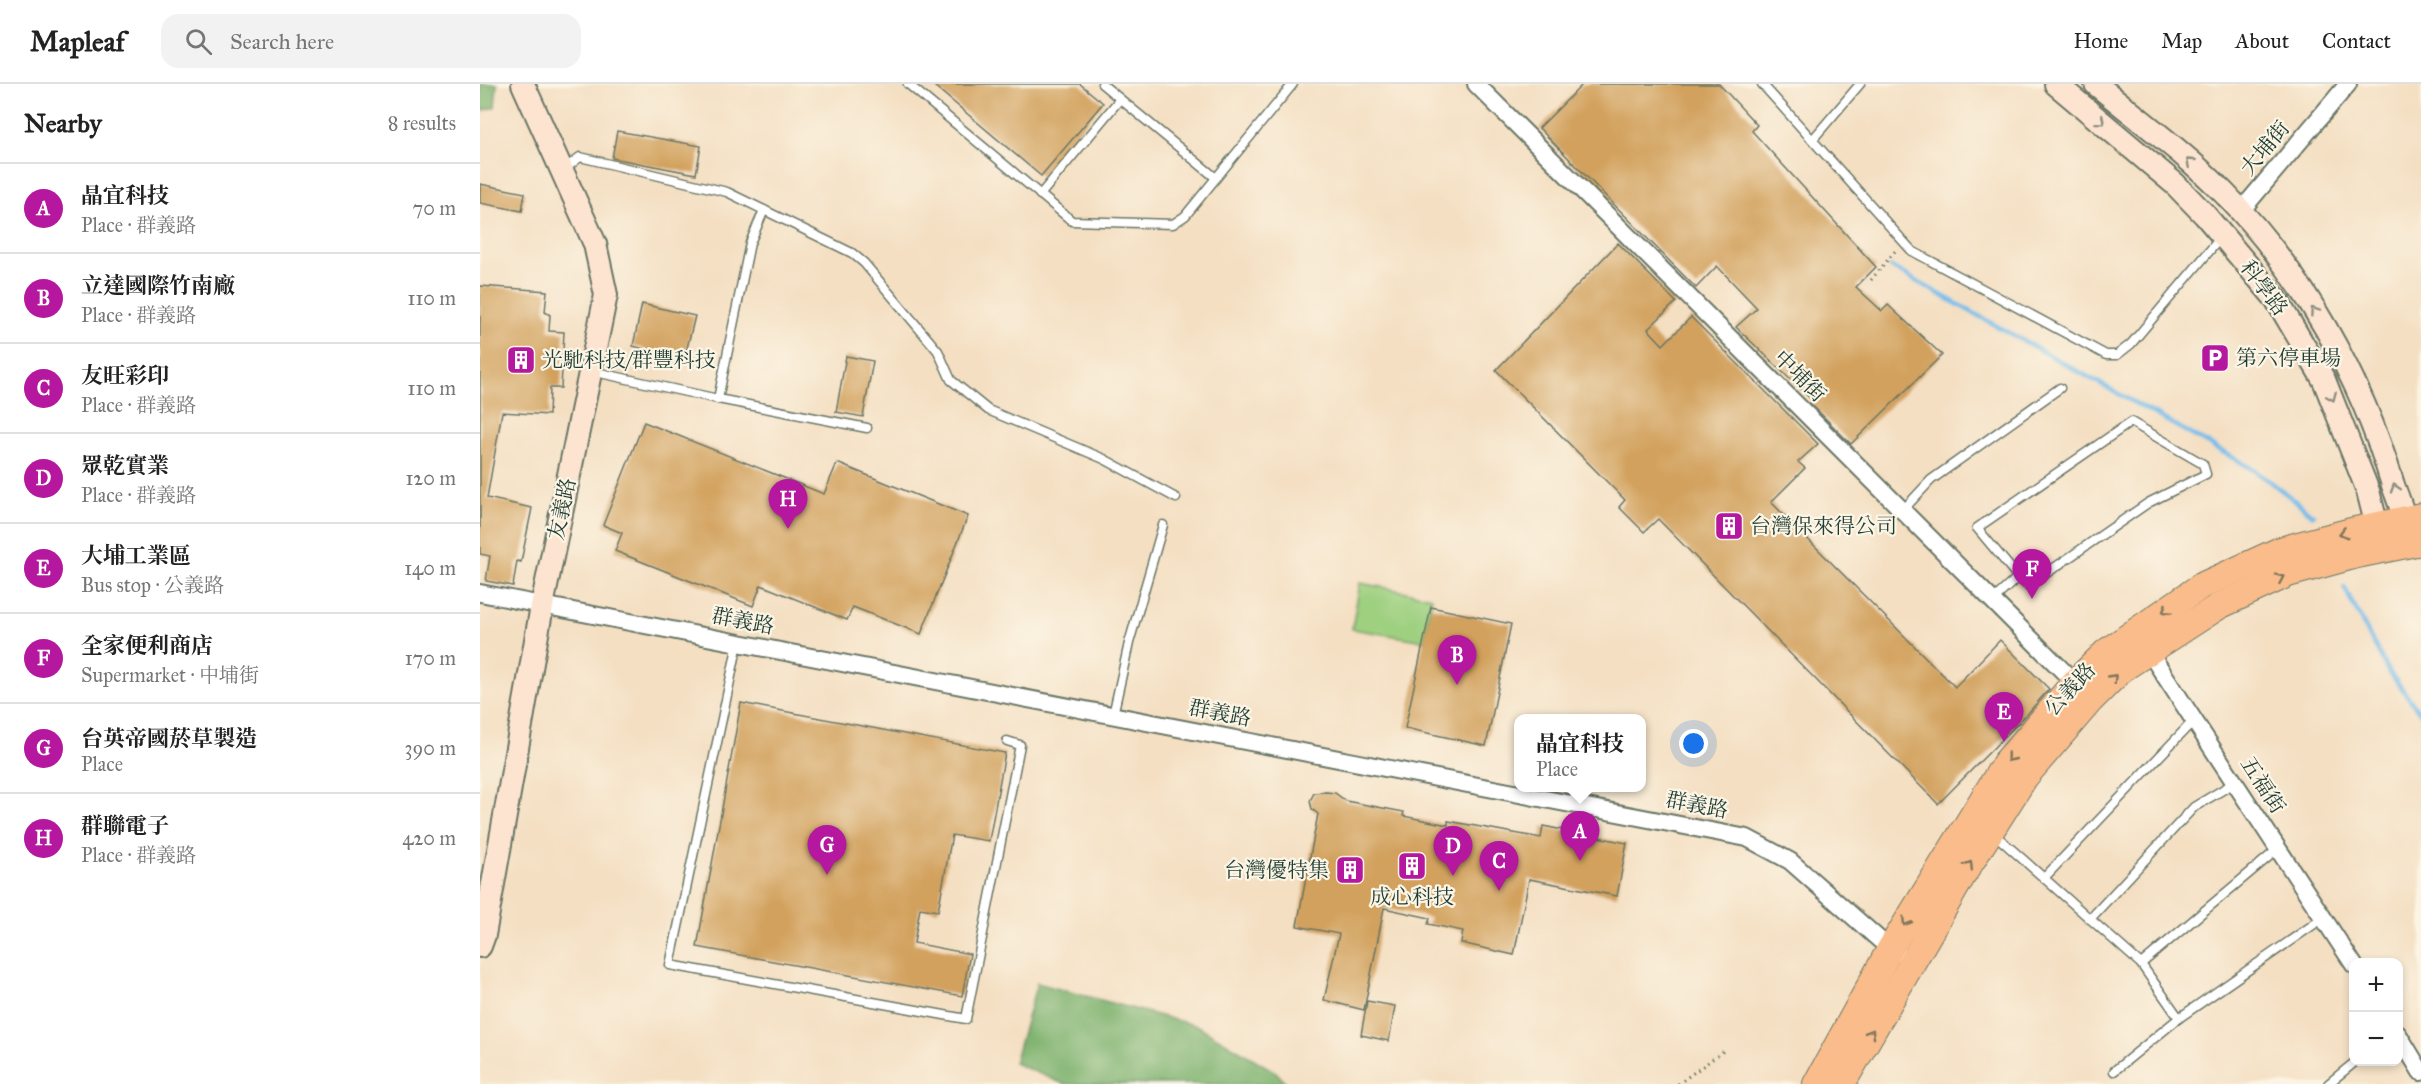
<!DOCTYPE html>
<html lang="en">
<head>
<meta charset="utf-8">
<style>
  body { margin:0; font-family:"IM FELL Great Primer","Noto Serif TC",serif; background:#f2f2f2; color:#222 }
  .controls { position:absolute; right:18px; bottom:18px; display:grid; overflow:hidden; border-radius:12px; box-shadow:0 3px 9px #0003 }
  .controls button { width:54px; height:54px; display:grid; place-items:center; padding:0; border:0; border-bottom:2px solid #e0e0e0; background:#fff; color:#222; font:30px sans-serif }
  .you { position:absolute; left:1214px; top:660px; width:21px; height:21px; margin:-15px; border:4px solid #fff; border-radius:50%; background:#1a73e8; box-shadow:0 0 0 9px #1a73e833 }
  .badge { display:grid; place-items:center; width:39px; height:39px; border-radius:50%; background:#b5179e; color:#fff; font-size:20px; font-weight:700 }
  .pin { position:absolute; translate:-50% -50px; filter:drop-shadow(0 2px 3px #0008) }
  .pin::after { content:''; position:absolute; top:32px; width:21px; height:18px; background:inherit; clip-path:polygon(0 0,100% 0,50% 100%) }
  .popup { position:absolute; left:1034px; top:630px; width:132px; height:78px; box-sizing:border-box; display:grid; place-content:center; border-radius:12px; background:#fff; filter:drop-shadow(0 2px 4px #0005); font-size:20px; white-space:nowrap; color:#767676 }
  .popup b { font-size:22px; color:#222 }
  .popup::after { content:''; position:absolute; left:50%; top:100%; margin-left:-12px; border:12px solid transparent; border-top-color:#fff }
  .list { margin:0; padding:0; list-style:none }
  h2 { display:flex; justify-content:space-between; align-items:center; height:78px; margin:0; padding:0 24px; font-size:26px }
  h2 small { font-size:20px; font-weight:400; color:#767676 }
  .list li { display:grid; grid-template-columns:39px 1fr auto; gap:18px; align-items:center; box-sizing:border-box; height:90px; padding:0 24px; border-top:2px solid #e0e0e0 }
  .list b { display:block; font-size:22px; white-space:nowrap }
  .list p { margin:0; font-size:20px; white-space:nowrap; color:#767676 }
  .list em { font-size:20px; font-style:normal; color:#767676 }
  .icon { flex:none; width:33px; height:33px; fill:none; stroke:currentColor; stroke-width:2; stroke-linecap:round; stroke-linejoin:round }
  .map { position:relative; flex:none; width:1941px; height:1000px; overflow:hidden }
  header { display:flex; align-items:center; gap:36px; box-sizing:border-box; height:84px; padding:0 30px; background:#fff; border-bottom:2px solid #e0e0e0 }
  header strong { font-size:28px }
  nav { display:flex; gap:33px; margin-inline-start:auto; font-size:21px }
  .search { width:420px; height:54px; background:#f2f2f2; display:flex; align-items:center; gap:15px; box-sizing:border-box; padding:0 21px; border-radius:18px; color:#767676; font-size:22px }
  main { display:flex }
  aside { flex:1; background:#fff }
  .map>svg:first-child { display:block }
</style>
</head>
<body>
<header>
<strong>Mapleaf</strong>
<div class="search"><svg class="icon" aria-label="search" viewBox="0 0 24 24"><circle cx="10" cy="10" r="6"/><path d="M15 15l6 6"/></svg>Search here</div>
<nav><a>Home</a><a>Map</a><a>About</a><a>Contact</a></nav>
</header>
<main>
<aside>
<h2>Nearby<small>8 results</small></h2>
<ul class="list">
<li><span class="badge">A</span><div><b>晶宜科技</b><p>Place · 群義路</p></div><em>70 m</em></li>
<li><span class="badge">B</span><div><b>立達國際竹南廠</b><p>Place · 群義路</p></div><em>110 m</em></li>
<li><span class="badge">C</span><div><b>友旺彩印</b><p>Place · 群義路</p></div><em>110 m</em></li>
<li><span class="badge">D</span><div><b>眾乾實業</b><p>Place · 群義路</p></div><em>120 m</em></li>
<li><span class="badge">E</span><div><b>大埔工業區</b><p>Bus stop · 公義路</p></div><em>140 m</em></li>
<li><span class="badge">F</span><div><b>全家便利商店</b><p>Supermarket · 中埔街</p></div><em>170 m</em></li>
<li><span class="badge">G</span><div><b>台英帝國菸草製造</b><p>Place</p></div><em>390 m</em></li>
<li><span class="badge">H</span><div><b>群聯電子</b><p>Place · 群義路</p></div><em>420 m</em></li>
</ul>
</aside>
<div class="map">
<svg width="1941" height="1000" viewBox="0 0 1941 1000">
  <rect width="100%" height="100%" fill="#fcf5e5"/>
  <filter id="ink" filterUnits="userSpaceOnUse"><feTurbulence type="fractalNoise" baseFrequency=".0167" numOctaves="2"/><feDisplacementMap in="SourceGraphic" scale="12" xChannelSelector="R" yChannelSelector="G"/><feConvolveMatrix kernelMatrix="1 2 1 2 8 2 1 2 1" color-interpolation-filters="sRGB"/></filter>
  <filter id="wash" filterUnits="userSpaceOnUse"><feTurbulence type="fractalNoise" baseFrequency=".008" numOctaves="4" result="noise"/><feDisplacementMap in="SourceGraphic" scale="24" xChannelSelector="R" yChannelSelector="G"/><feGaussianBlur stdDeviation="1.35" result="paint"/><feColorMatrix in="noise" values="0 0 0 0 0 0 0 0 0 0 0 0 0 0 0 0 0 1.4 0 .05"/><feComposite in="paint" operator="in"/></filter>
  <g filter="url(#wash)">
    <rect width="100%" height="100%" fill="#f4dfc2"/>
    <path fill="#9ed080" stroke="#5e865a" stroke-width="1.5" d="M880 499 952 513 944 557 872 545Z"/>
    <g fill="#7eb26e" stroke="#4e7851" stroke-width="1.5">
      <path d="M0 0H17L15 23 0 27Z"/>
      <path d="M557 899 718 942 796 988 807 1000H584L534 979Z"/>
    </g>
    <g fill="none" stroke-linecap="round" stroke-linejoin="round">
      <g stroke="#72bceb" stroke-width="4.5">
        <path d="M1411 183 1766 381 1791 398 1833 431"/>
        <path d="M1864 503 1907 585 1941 630"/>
      </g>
    </g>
    <g id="blocks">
      <g fill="#d2a15d">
        <path d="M452 0H600L623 19 561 92Z"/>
        <path d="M1103 0H1239L1277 41 1272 47 1396 183 1376 203 1402 227 1408 221 1462 271 1371 360 1330 319 1332 316 1256 243 1277 224 1237 182 1216 204 1059 44Z"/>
        <path d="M137 47 221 62 216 90 132 74Z"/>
        <path d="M0 100 45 109 42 127 0 119Z"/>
        <path d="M1138 159 1196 218 1168 245 1183 261 1211 233 1338 360 1318 378 1325 384 1291 418 1475 603 1520 556 1569 605 1548 629 1458 720 1178 435 1164 448 1139 423 1145 416 1016 286Z"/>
        <path d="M0 202 67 207 65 228 70 231 69 247 84 248 81 304H70L69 331 22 328 7 414 52 424 41 478 37 477 33 502 6 497 10 472 0 470Z"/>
        <path d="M162 220 215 232 205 272 193 269 190 282 162 275 164 265 153 262Z"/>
        <path d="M366 272 393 277 383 333 356 328Z"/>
        <path d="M164 338 344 410 357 379 488 432 441 550 373 523 367 536 281 501 273 522 135 467 142 449 123 441Z"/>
        <path d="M951 523 1031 540 1006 662 925 644Z"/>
        <path d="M261 619 525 669 509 757 472 751 458 827 440 824 434 859 490 870 482 912 217 863Z"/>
        <path d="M846 708 855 709 866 717 924 728 923 732 968 741V737L1061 754 1063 742 1147 759 1137 812 1049 795 1034 871 981 859 983 847 948 840 950 834 904 824 884 926 844 916 859 850 817 842 838 730 832 725 830 717 834 709Z"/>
        <path d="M887 917 915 922 909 957 881 951Z"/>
      </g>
    </g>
  </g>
  <g filter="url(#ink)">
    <use href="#blocks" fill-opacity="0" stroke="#6a7666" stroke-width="1.5"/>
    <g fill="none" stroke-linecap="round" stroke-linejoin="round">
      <g stroke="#6a7666" stroke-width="11">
        <g id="lane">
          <path d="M428 0 592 137 693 140 705 132 813 0"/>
          <path d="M622 0 736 94"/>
          <path d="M1282 0 1432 167 1626 271H1637L1651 260 1742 152"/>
          <path d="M1333 55 1380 0"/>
          <path d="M82 87 100 73 247 108 372 169 384 179 458 267 471 296 508 326 624 375 696 414"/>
          <path d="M560 111 640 15"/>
          <path d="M111 287 238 315 270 159 284 126"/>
          <path d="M238 315 387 344"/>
          <path d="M1423 426 1451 396 1580 304"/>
          <path d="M1513 516 1538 493 1548 502 1668 419 1726 390 1723 380 1651 338 1497 444 1538 493"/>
          <path d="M258 559 190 881 486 935 540 661 527 657"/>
          <path d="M633 631 649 559 683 441"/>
          <path d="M1512 748 1661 880 1798 765"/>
          <path d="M1564 794 1714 636"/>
          <path d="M1610 835 1714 723 1754 699"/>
          <path d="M1661 880 1699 934"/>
          <path d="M1634 987 1699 934 1843 834"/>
          <path d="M1848 1000 1875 978"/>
        </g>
      </g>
      <g stroke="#6a7666" stroke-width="20">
        <g id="street">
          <path d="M996 0 1600 604"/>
          <path d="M1760 128 1868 0"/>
          <path d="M0 509 1267 754 1310 777 1410 865 1418 869"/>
          <path d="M1664 560 1874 881"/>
          <path d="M1918 950 1941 988"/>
        </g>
      </g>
      <g stroke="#6a7666" stroke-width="26">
        <g id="secondary">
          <path d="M1576 0 1695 100 1725 131 1796 215 1844 296 1888 407 1901 458"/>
          <path d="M1616 0C1659 36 1705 69 1744 109 1823 190 1881 293 1913 401 1919 418 1926 434 1929 453"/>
          <path d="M0 862 4 851 62 522 126 211 115 160 43 0"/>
        </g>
      </g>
      <g stroke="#6a7666" stroke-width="28">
        <g id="primary">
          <path d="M1336 1000 1410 865 1525 679 1595 598 1626 568 1721 502 1800 466 1871 447 1941 432"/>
          <path d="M1362 1000 1486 786 1545 693 1611 616 1642 585 1739 522 1808 490 1877 471 1941 458"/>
        </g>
      </g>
      <g stroke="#6a7666" stroke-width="3" stroke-dasharray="1.5 4.5" stroke-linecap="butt">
        <path d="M1391 196 1416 166"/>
        <path d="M1198 1000 1245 966"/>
      </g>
      <use href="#lane" stroke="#fff" stroke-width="8"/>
      <use href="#street" stroke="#fff" stroke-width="16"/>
      <use href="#secondary" stroke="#fde4d0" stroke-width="22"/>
      <use href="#primary" stroke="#f9bc8a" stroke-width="26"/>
    </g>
    <defs><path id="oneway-chevron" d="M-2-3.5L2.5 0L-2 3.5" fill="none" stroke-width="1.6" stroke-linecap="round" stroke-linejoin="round" transform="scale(1.5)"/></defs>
    <g stroke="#8e9082">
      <use href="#oneway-chevron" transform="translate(1621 37) rotate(40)"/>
      <use href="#oneway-chevron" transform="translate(1710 78) rotate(-139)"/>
      <use href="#oneway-chevron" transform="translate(1834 227) rotate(-124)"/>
      <use href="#oneway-chevron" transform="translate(1852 313) rotate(67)"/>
      <use href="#oneway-chevron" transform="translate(1915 404) rotate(-108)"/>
    </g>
    <g stroke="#81765b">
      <use href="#oneway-chevron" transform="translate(1863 449) rotate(165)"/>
      <use href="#oneway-chevron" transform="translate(1800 494) rotate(-24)"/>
      <use href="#oneway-chevron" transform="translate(1686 526) rotate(146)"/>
      <use href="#oneway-chevron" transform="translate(1633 594) rotate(-46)"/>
      <use href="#oneway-chevron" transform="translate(1530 674) rotate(129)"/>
      <use href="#oneway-chevron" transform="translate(1489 781) rotate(-58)"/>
      <use href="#oneway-chevron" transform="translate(1426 838) rotate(122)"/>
      <use href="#oneway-chevron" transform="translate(1391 949) rotate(-60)"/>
    </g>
  </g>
  <defs>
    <g id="parking-square" transform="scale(1.5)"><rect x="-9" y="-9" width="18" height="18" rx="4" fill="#b5179e" stroke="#fcf5e5"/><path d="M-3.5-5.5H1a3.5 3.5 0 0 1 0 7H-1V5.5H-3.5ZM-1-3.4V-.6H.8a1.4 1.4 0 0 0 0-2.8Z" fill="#fff"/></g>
    <g id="building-square" transform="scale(1.5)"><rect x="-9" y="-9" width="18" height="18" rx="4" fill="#b5179e" stroke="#fcf5e5"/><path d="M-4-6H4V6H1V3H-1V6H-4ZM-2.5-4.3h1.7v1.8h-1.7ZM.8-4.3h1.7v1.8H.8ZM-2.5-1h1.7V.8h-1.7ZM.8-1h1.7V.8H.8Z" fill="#fff"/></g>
  </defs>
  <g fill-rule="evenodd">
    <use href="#parking-square" x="1735" y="274"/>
    <use href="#building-square" x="41" y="276"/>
    <use href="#building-square" x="1249" y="442"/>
    <use href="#building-square" x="932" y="782"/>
    <use href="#building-square" x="870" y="786"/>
  </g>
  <g text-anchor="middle" stroke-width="4.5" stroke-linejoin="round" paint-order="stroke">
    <g font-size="21" fill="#1f3d34" stroke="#fcf5e5">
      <text transform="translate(1785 64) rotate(-50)" y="7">大埔街</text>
      <text transform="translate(1784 204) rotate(53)" y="7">科學路</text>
      <text transform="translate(1320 292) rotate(45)" y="7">中埔街</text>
      <text transform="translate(82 425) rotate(-78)" y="7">友義路</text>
      <text transform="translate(263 537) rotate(11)" y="7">群義路</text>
      <text transform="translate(1590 605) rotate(-47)" y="7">公義路</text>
      <text transform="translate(740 629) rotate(11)" y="7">群義路</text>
      <text transform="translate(1783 701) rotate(57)" y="7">五福街</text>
      <text transform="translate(1217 721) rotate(11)" y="7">群義路</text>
    </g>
    <g font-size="21" fill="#1f3d34" stroke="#fcf5e5" text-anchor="start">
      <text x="1756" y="281">第六停車場</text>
      <text x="62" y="283">光馳科技/群豐科技</text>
      <text x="1270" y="449">台灣保來得公司</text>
      <text x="849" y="793" text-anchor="end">台灣優特集</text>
      <text x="932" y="820" text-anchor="middle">成心科技</text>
    </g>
  </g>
</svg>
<div class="controls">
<button>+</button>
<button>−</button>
</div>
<div class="you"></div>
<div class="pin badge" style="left:1100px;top:777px">A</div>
<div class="popup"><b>晶宜科技</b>Place</div>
<div class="pin badge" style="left:977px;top:601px">B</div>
<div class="pin badge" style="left:1019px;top:807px">C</div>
<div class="pin badge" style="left:973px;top:792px">D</div>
<div class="pin badge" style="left:1524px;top:658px">E</div>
<div class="pin badge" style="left:1552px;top:515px">F</div>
<div class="pin badge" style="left:347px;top:791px">G</div>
<div class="pin badge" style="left:308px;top:445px">H</div>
</div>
</main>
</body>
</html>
